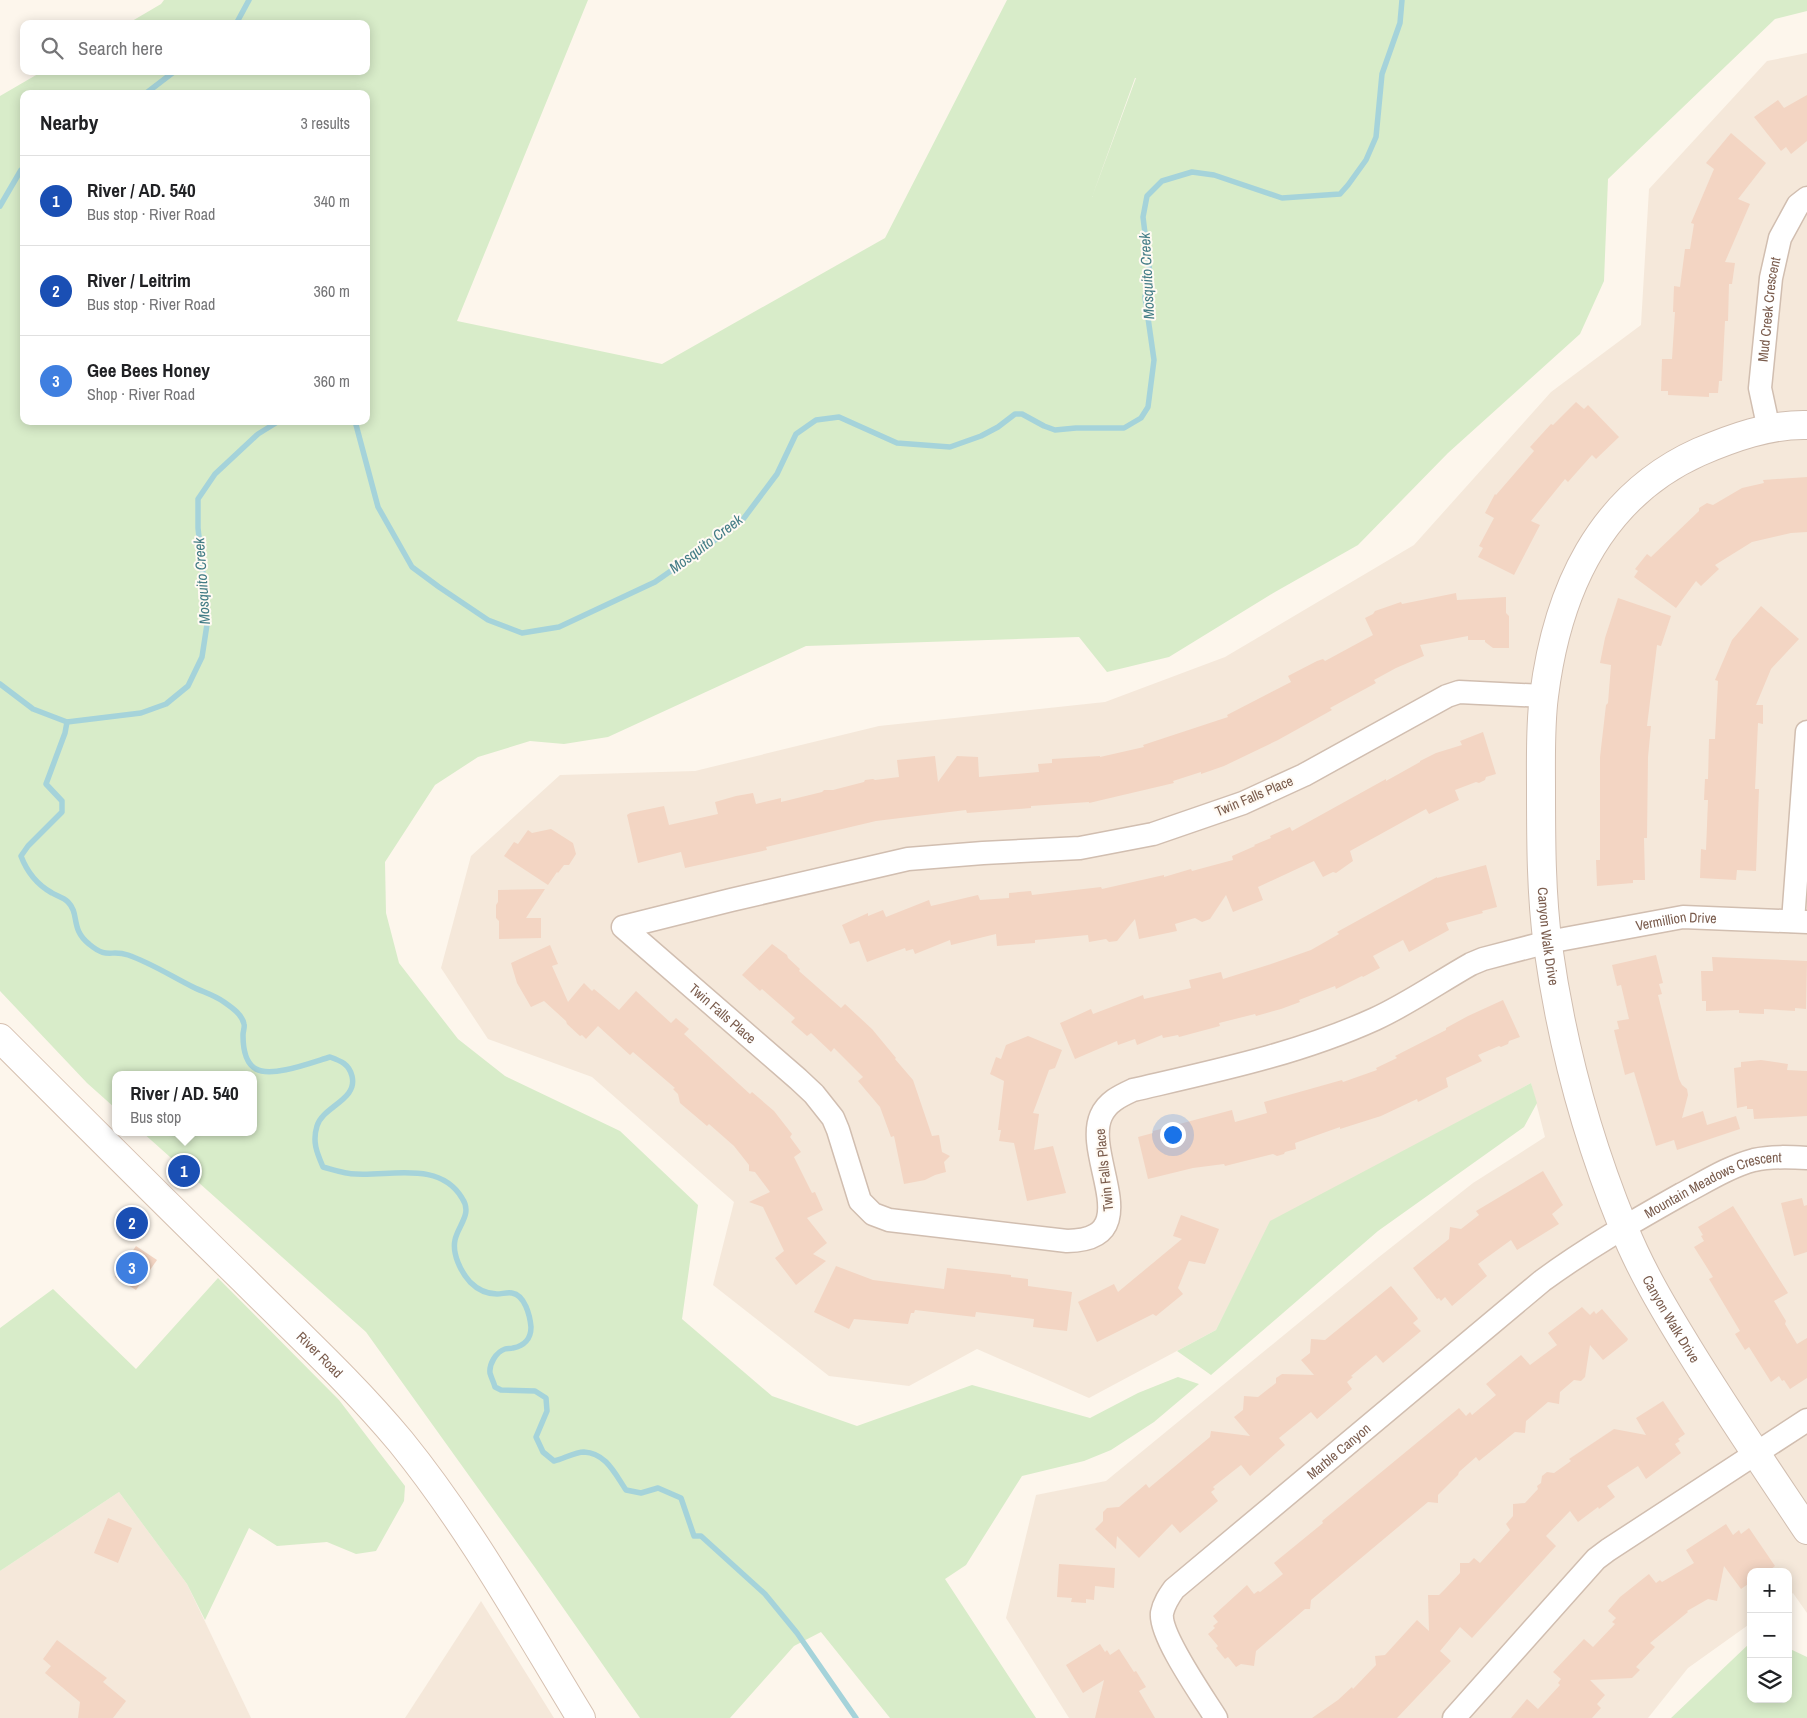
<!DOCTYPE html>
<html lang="en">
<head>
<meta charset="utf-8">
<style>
  body { margin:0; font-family:"Archivo Narrow",sans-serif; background:#f6f6f6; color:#202124 }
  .controls { position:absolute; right:15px; bottom:15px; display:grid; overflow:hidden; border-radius:10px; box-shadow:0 2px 12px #0003 }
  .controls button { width:45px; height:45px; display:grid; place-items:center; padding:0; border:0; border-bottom:1px solid #e0e0e0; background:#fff; color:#202124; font:25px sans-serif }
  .you { position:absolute; left:1172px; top:1134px; width:18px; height:18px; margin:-12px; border:4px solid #fff; border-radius:50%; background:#1a73e8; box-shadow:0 0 0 8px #1a73e833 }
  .badge { display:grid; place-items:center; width:32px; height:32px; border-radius:50%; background:#e76f51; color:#fff; font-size:16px; font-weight:700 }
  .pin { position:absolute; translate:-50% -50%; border:2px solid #fff; box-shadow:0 1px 5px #0006 }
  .popup { position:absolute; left:112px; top:1071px; width:145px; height:65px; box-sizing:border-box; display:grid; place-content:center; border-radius:10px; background:#fff; filter:drop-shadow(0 1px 4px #0005); font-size:16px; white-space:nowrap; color:#757577 }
  .popup b { font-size:19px; color:#202124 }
  .popup::after { content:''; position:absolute; left:50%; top:100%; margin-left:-10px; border:10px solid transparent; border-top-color:#fff }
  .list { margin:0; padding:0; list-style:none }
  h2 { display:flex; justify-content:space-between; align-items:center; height:65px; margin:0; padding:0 20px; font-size:21px }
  h2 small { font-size:16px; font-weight:400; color:#757577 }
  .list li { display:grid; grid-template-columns:32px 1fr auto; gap:15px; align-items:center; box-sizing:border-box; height:90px; padding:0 20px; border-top:1px solid #e0e0e0 }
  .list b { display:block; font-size:19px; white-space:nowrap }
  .list p { margin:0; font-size:16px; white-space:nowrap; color:#757577 }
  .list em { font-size:16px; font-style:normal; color:#757577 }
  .icon { flex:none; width:28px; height:28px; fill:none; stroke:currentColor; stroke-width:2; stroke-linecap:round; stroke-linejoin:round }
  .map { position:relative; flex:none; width:1807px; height:1718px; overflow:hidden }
  .search { position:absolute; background:#fff; box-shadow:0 2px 12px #0003; left:20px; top:20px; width:350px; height:55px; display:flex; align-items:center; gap:12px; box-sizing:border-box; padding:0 18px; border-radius:10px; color:#757577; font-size:19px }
  .panel { position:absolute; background:#fff; box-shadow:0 2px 12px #0003; left:20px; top:90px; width:350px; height:335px; border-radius:10px }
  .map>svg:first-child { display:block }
</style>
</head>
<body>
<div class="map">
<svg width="1807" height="1718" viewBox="0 0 1807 1718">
  <rect width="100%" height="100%" fill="#fdf6ec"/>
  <g fill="#f5e8da">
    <path d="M1807 53V1613L1793 1593 1788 1596V1572H1751V1623L1688 1668 1648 1718H1069L1006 1618 1036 1495 1106 1481 1379 1257 1473 1183 1545 1137 1531 1083 1391 1159 1271 1221 1216 1330 1089 1398 977 1349 909 1386 829 1376 713 1285 734 1202 592 1077 488 1039 441 968 471 856 560 775 695 771 879 726 1105 702 1225 657 1414 545 1551 392 1641 325 1649 189 1767 61Z"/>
    <path d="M119 1492 187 1584 251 1718H0V1571Z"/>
    <path d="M481 1601 554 1718H405Z"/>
  </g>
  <g fill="#d8ecc9" fill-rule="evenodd">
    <path d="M164 0H588L457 321 662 364 885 238 1007 0H1807V11L1775 19 1608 179 1604 281 1580 334 1448 453 1358 545 1275 592 1169 657 1107 672 1079 637 806 646 608 737 564 744 530 741 478 757 435 785 385 862 386 913 399 963 458 1039 505 1076 620 1131 698 1205 682 1319 772 1396 857 1426 972 1385 1090 1418 1138 1393 1178 1377 1199 1384 1154 1422 1111 1450 1084 1461 1022 1476 966 1565 945 1579 1036 1718H890L821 1632 794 1646 730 1718H640L536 1569 366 1332 142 1132H253V1075H115V1108L87 1083 0 991V96L43 71H366V24H127L161 4ZM1136 78 1092 197 1135 78ZM24 94H366V421H24Z"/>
    <path d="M1531 1083 1537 1103 1524 1127 1378 1231 1211 1375 1177 1351 1216 1330 1270 1221Z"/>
    <path d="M218 1278 339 1400 405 1486 404 1501 376 1551 356 1554 327 1542 277 1546 249 1528 205 1620 187 1584 119 1492 0 1571V1328L53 1289 136 1369Z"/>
    <path d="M1751 1642V1699H1788V1648L1807 1657V1718H1671Z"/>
  </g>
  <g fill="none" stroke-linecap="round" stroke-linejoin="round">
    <g stroke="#a5d3da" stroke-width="5.5">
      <path d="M236 24 249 0"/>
      <path d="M145 94 175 71"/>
      <path d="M0 206 21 170 24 168"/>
      <path d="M355 421 378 507 412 567 439 587 488 620 522 633 559 627 655 582 741 522 777 474 796 434 816 420 839 417 897 443 950 447 981 436 998 427 1015 414H1022L1044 426 1055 430 1076 428H1124L1141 418 1148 407 1154 360 1145 297 1150 274 1143 217 1147 196 1162 181 1192 172 1214 175 1282 198 1340 194 1348 185 1366 160 1376 137 1382 74 1400 23 1402 0"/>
      <path d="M0 684 33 709 67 722 141 713 166 704 188 686 202 657 208 618 198 528V499L215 474 258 434 279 421"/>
      <path d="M67 722 65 733 46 784 62 801V812L28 846 21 856C27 872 36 884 52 893 57 896 63 897 68 902 80 914 70 929 89 944 108 960 110 949 128 955 151 963 171 976 193 987 203 992 214 995 224 1002 231 1007 242 1014 244 1024 245 1027 243 1031 243 1035 243 1047 245 1063 256 1069 272 1078 313 1062 330 1057 341 1061 349 1064 352 1076 358 1100 323 1106 317 1126 312 1142 317 1153 323 1167 334 1170 345 1174 356 1174 392 1176 440 1161 462 1198 473 1214 458 1225 455 1240 452 1254 461 1272 470 1282 477 1289 487 1294 497 1294 502 1294 507 1292 512 1293 525 1295 530 1316 531 1327 531 1339 524 1346 513 1348 510 1349 508 1348 505 1349 496 1352 489 1364 490 1373 491 1377 494 1383 495 1387L501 1390 535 1391 546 1398 547 1411 536 1437 543 1452 554 1461C563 1459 575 1452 584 1452 606 1453 615 1474 626 1490L641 1493 658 1488 681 1498 694 1536H701L765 1594 797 1633 856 1718"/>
    </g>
  </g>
  <g fill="#f3d5c3">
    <path d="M1807 95V141L1791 154 1786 147 1781 151 1754 117 1778 100 1784 108Z"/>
    <path d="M1731 133 1766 163 1738 199 1750 204 1725 262 1735 263 1732 284H1729L1728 321H1725L1722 381H1719L1718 393H1709V397L1668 395V391H1661L1662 359H1672L1675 312H1673L1674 286 1680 287 1685 249H1690L1694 224 1691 223 1714 169 1706 163Z"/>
    <path d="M1576 402 1584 409 1588 405 1619 437 1596 459 1592 455 1568 482 1565 479 1531 521 1540 525 1514 575 1478 557 1483 548 1479 546 1494 518 1485 513 1495 494 1496 495 1534 451 1530 447 1551 424 1553 425Z"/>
    <path d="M1807 477V532L1791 533 1752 542 1715 565 1719 569 1701 586 1696 581 1676 608 1634 577 1638 571 1635 569 1647 554 1651 557 1699 511V508L1707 503 1713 505 1742 488 1764 483 1763 480Z"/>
    <path d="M1456 593 1457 600 1506 597V613L1509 616V648H1493L1485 642V640H1468V636L1420 645 1424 656 1396 668 1374 680 1376 683 1330 708 1332 710 1278 740 1224 766 1201 774V772L1173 781 1174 783 1089 803V802L1031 806V808L967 813 966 810 876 821 766 847 767 850 685 868 681 852 638 863 627 815 630 813 664 806 669 825 718 814 715 802 736 796 753 793 756 804 781 798V802L822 792 824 790H833L864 782 865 780 873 779 875 780 899 777 897 760 935 756 938 782 957 756 978 757 979 777 1039 772 1038 764 1052 763V759L1100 756V757L1144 747 1143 745 1228 717 1227 715 1291 682 1288 676 1317 661 1323 659 1325 661 1373 635 1365 618 1373 614 1375 611 1401 602 1402 604Z"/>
    <path d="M1618 598 1671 616 1661 646 1657 645 1647 726H1651L1648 757 1647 838H1644L1645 880H1633V883L1597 886 1596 860H1600V757L1606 705 1608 703 1611 665 1600 663 1605 638Z"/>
    <path d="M1761 606 1799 639 1771 669 1756 705H1763V724L1758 723 1755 789H1759L1756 871 1737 870 1736 880 1700 878 1701 849 1706 850 1708 800H1704L1705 779H1708L1709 739H1715L1718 681 1715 680 1732 640Z"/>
    <path d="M1483 732 1496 774 1486 777 1485 780 1479 783 1476 782 1455 790 1459 800 1429 814 1426 809 1350 851 1353 861 1336 873 1333 872 1323 877 1314 861 1258 887 1263 900 1233 912 1226 895 1210 919 1202 922 1195 918 1175 924 1177 931 1139 939 1135 919 1117 941 1109 942 1106 939 1089 942 1088 935 1035 940V943L997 946 996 934 951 945 950 940 915 954 913 949 906 951 905 948 867 962 859 941 850 944 842 925 868 913V916L883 910 886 917 929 900 931 906 978 895 980 900 1009 898V893L1031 891 1032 895 1101 887 1102 889 1164 875V877L1191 869 1192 871 1233 860 1232 856 1255 846 1254 845 1271 838 1270 836 1290 827 1292 831 1386 779V781L1420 762V761L1436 753 1462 745 1460 741Z"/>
    <path d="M551 829 573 843 576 854 569 865H564L558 873 557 872 548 885 504 856 514 842 518 844 528 830 532 833Z"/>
    <path d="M1486 865 1497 907 1482 911 1483 913 1446 923 1449 930 1409 952 1403 940 1373 956 1380 968 1363 977 1362 976 1336 989 1335 986 1299 1000 1300 1002 1281 1009 1256 1016 1255 1014 1219 1023 1220 1026 1179 1037 1178 1035 1163 1038 1162 1035 1137 1045 1135 1039 1118 1045 1117 1041 1075 1059 1060 1023 1067 1020 1091 1009 1093 1014 1143 995 1144 999 1191 988 1189 980 1221 972 1223 979 1274 963 1311 950 1339 934 1337 932 1437 877V878Z"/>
    <path d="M545 889 526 918H541V938L499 939V921L496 918V905L498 902V890Z"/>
    <path d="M772 944 787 955 788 958 800 969 799 971 841 1008 845 1004 872 1029 896 1058 895 1059 913 1080 932 1136 939 1135 942 1152 950 1156 944 1162 946 1172 935 1175 925 1180 904 1184 894 1136 891 1137 880 1107 858 1081 863 1077 834 1048 831 1052 811 1033 807 1036 791 1022 795 1018 762 989 760 991 742 975Z"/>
    <path d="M550 945 558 964 552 966 568 1002 584 983 592 991 594 989 619 1010 636 991 671 1023 676 1018 689 1029 684 1034 750 1094 752 1092 774 1111 792 1134 790 1137 801 1152 794 1157 812 1193 815 1192 823 1210 807 1218 827 1243 813 1254 826 1261 796 1285 775 1258 784 1251 763 1207 749 1202 770 1192 755 1172 749 1171V1165L734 1146 709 1124 707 1126 680 1103 678 1094 673 1089 675 1088 633 1052 630 1055 598 1026 586 1039 582 1035 580 1036 567 1024 566 1021 544 1001 531 1007 517 983 511 963Z"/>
    <path d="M1656 955 1663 983 1659 984 1662 994 1658 995 1679 1079 1682 1085 1687 1089 1688 1095 1682 1118 1703 1111 1707 1125 1736 1116 1740 1129 1677 1150 1674 1140 1656 1146 1634 1072 1625 1075 1614 1030 1619 1029 1617 1021 1629 1019 1621 985 1617 986 1612 965Z"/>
    <path d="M1712 957 1807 961 1806 1009 1795 1008V1011L1764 1009V1014L1739 1013V1010L1706 1011V1001H1702L1701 971H1713Z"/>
    <path d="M1503 1000 1520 1037 1509 1041 1508 1044 1501 1047 1499 1046 1478 1055 1482 1061 1446 1078 1448 1087 1418 1102 1417 1099 1381 1116 1340 1129V1127L1295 1143 1296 1149 1285 1152 1284 1154 1277 1156 1273 1154 1225 1166 1224 1164 1193 1168 1148 1179 1138 1137 1153 1133V1131L1232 1110 1235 1122 1267 1113 1264 1102 1342 1080 1343 1082 1377 1070 1376 1068 1397 1058 1395 1056 1446 1030V1028L1468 1016Z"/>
    <path d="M1028 1036 1062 1050 1055 1068 1049 1070 1033 1113 1039 1114 1034 1150 1053 1146 1066 1193 1027 1201 1014 1143 999 1141 1001 1130H998L1004 1081 990 1074 996 1057 1001 1059 1006 1045Z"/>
    <path d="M1761 1060 1788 1064 1787 1070 1807 1071V1116L1754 1119 1753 1109H1747V1106L1737 1108 1734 1068 1741 1067V1062Z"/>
    <path d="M1543 1171 1563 1205 1552 1214 1559 1224 1517 1250 1511 1240 1478 1264 1487 1276 1452 1306 1445 1297 1441 1301 1439 1298 1437 1299 1413 1268 1449 1239 1450 1227 1461 1229 1479 1215 1476 1211Z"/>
    <path d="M1802 1198 1804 1206 1807 1205V1252L1794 1256 1781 1203Z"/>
    <path d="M1733 1206 1788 1293 1774 1301 1786 1321 1785 1324 1797 1344 1807 1338V1378L1790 1389 1784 1380 1782 1381 1779 1376 1771 1382 1749 1347 1745 1350 1735 1334 1740 1331 1709 1279 1713 1277 1694 1247 1704 1241 1701 1236 1703 1235 1698 1227Z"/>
    <path d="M1181 1215 1219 1229 1205 1264 1189 1261 1178 1288 1183 1294 1156 1316 1153 1314 1097 1342 1078 1302 1114 1284 1118 1292 1182 1239 1173 1236Z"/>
    <path d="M136 1246 157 1260 136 1290 115 1277Z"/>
    <path d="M836 1266 873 1280 944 1289 947 1268 1011 1275V1277L1028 1279V1286L1072 1292 1067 1331 1033 1327 1034 1319 976 1312 975 1317 915 1310 914 1313H911L908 1324 854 1319 849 1329 814 1312Z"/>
    <path d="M1391 1286 1417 1317 1418 1319 1413 1323 1421 1331 1383 1363 1376 1355 1351 1376 1353 1377 1347 1382 1352 1389 1317 1419 1311 1412 1279 1438 1285 1445 1250 1476 1241 1465 1213 1487 1215 1489 1211 1492 1218 1501 1180 1533 1172 1524 1139 1558 1117 1536 1116 1549 1095 1529 1103 1521V1512L1107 1508 1119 1507 1146 1484 1149 1488 1210 1437 1211 1431 1250 1436 1234 1417 1243 1410 1244 1396 1258 1397 1276 1383V1378L1282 1374 1314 1375 1301 1360 1310 1353 1311 1339 1325 1340Z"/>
    <path d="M1582 1307 1590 1315 1594 1311 1596 1314 1602 1309 1628 1339 1627 1341 1603 1360 1590 1345 1585 1377 1581 1381 1574 1380 1560 1392 1559 1404 1548 1402 1526 1421 1525 1433 1515 1432 1479 1461 1476 1457 1459 1472 1458 1475 1438 1495V1503L1428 1502 1311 1600 1310 1609H1305L1256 1651 1254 1666 1241 1664 1236 1667 1228 1657 1225 1659 1216 1648 1218 1646 1208 1634 1215 1628 1213 1626 1218 1622 1213 1616 1247 1585 1254 1594 1258 1591 1260 1592 1283 1574 1274 1563 1323 1523 1322 1521 1459 1408 1466 1416 1470 1412 1472 1415 1496 1395 1486 1384 1521 1355 1530 1365 1557 1345 1548 1333Z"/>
    <path d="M1663 1401 1685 1434 1678 1439 1680 1441 1675 1444 1681 1453 1646 1479 1638 1466 1607 1486 1615 1497 1599 1509 1598 1507 1578 1522 1570 1511 1546 1536 1556 1546 1472 1638 1460 1627 1440 1651 1451 1661 1397 1718H1312L1338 1700 1352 1687 1353 1689 1376 1665 1375 1656 1385 1655 1417 1620 1429 1631 1428 1595H1439L1446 1588 1460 1573V1563H1469L1474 1558 1480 1563 1510 1530 1506 1524 1513 1516V1504L1525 1503 1538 1489 1537 1486 1541 1483 1542 1476 1547 1472 1554 1473 1571 1461 1569 1459 1614 1429 1646 1435 1636 1418Z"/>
    <path d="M108 1518 132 1528 118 1563 94 1553Z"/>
    <path d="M1726 1524 1733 1535 1739 1530 1741 1534 1749 1528 1775 1566 1767 1572H1751V1582L1741 1589 1724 1566 1717 1601 1708 1599 1687 1611 1688 1612 1650 1643 1655 1647 1636 1667 1640 1670 1632 1678 1590 1680 1605 1695 1597 1704 1601 1708 1592 1718H1511L1527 1699 1538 1709 1560 1685 1558 1683 1561 1679 1553 1672 1584 1639 1593 1647 1615 1624 1612 1622 1616 1618 1608 1611 1620 1597 1649 1574 1656 1583 1660 1580 1662 1582 1694 1563 1686 1550Z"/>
    <path d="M1059 1564 1115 1568 1114 1588 1095 1586 1094 1600 1086 1599V1603L1071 1602 1072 1598 1057 1597Z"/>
    <path d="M57 1640 107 1678 103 1682 126 1701 113 1718H78L80 1702 45 1673 51 1666 43 1659Z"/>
    <path d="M1100 1644 1105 1652 1107 1650 1110 1655 1119 1649 1134 1672 1136 1671 1146 1687 1139 1691 1155 1718H1095L1104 1680 1083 1693 1066 1665Z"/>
  </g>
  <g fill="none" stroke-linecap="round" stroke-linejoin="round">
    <g stroke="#d1beb0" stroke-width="25">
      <g id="minor">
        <path id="s1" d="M1769 430 1760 388 1771 278 1780 238 1798 205 1807 198"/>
        <path id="s2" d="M1544 696 1459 692 1447 696 1304 775 1243 803 1153 834 1080 848 983 853 908 859 731 900 623 927 798 1079 814 1094 833 1118 838 1130 860 1201 873 1214 889 1220 1067 1241C1149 1240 1083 1157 1101 1116 1107 1102 1120 1096 1133 1090 1215 1071 1298 1054 1375 1019 1408 1004 1439 982 1471 964L1483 959 1548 942 1683 917 1807 922"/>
        <path d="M1793 921 1807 732"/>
        <path id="s3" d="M1216 1718C1203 1697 1159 1635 1162 1613 1164 1603 1169 1596 1174 1589L1542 1281C1587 1248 1634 1221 1682 1194 1705 1182 1728 1167 1754 1160 1771 1156 1790 1157 1807 1158"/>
        <path d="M1454 1718 1596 1559 1608 1550 1807 1420"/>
      </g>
    </g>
    <g stroke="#d1beb0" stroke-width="30">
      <g id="tertiary">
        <path id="s4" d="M1807 425C1770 424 1732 438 1699 452 1599 497 1557 592 1544 696 1540 726 1541 757 1541 788 1541 840 1541 894 1548 946 1561 1040 1587 1138 1623 1226 1640 1269 1664 1309 1688 1348 1726 1410 1767 1470 1807 1530"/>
      </g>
    </g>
    <g stroke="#d6c0b0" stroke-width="30">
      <g id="secondary">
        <path id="s5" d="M0 1038C81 1119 162 1200 244 1280 297 1333 353 1384 401 1442 470 1527 524 1625 581 1718"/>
      </g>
    </g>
    <use href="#minor" stroke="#fff" stroke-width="22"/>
    <use href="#tertiary" stroke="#fff" stroke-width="28"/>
    <use href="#secondary" stroke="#fff" stroke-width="28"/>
  </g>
  <g text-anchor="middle" stroke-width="4" stroke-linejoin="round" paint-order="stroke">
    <g font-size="14" fill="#7a5c4d" stroke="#fffaf3">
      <text dy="5" stroke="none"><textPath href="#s1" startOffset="122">Mud Creek Crescent</textPath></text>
      <text transform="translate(1254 796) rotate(-23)" y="5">Twin Falls Place</text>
      <text dy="5" stroke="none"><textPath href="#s2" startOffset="2320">Vermillion Drive</textPath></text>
      <text dy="5" stroke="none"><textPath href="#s4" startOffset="656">Canyon Walk Drive</textPath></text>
      <text dy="5" stroke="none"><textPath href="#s2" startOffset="1095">Twin Falls Place</textPath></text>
      <text transform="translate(1104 1170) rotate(-96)" y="5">Twin Falls Place</text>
      <text dy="5" stroke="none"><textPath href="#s3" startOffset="824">Mountain Meadows Crescent</textPath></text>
      <text dy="5" stroke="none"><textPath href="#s4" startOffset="1061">Canyon Walk Drive</textPath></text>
      <text dy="5" stroke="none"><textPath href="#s5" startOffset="450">River Road</textPath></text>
      <text dy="5" stroke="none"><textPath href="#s3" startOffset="361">Marble Canyon</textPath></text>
    </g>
    <g font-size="15" font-style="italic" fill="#437c86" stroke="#fffaf3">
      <text transform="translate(1147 276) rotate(-93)" y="5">Mosquito Creek</text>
      <text transform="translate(706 544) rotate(-37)" y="5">Mosquito Creek</text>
      <text transform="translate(202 581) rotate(-94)" y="5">Mosquito Creek</text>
    </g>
  </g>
</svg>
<div class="controls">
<button>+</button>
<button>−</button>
<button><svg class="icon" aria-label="layers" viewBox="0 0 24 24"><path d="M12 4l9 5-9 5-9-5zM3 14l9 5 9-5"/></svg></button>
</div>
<div class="you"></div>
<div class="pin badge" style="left:184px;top:1171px;background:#1a4fb4">1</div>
<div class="popup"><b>River / AD. 540</b>Bus stop</div>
<div class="pin badge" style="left:132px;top:1223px;background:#1a4fb4">2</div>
<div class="pin badge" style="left:132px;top:1268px;background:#3f7fe0">3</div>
<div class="search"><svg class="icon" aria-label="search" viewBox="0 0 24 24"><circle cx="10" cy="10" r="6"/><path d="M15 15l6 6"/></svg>Search here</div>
<section class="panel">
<h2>Nearby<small>3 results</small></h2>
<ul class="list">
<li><span class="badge" style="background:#1a4fb4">1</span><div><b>River / AD. 540</b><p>Bus stop · River Road</p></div><em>340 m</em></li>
<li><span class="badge" style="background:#1a4fb4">2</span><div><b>River / Leitrim</b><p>Bus stop · River Road</p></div><em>360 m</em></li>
<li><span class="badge" style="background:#3f7fe0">3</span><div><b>Gee Bees Honey</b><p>Shop · River Road</p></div><em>360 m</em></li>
</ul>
</section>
</div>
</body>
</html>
